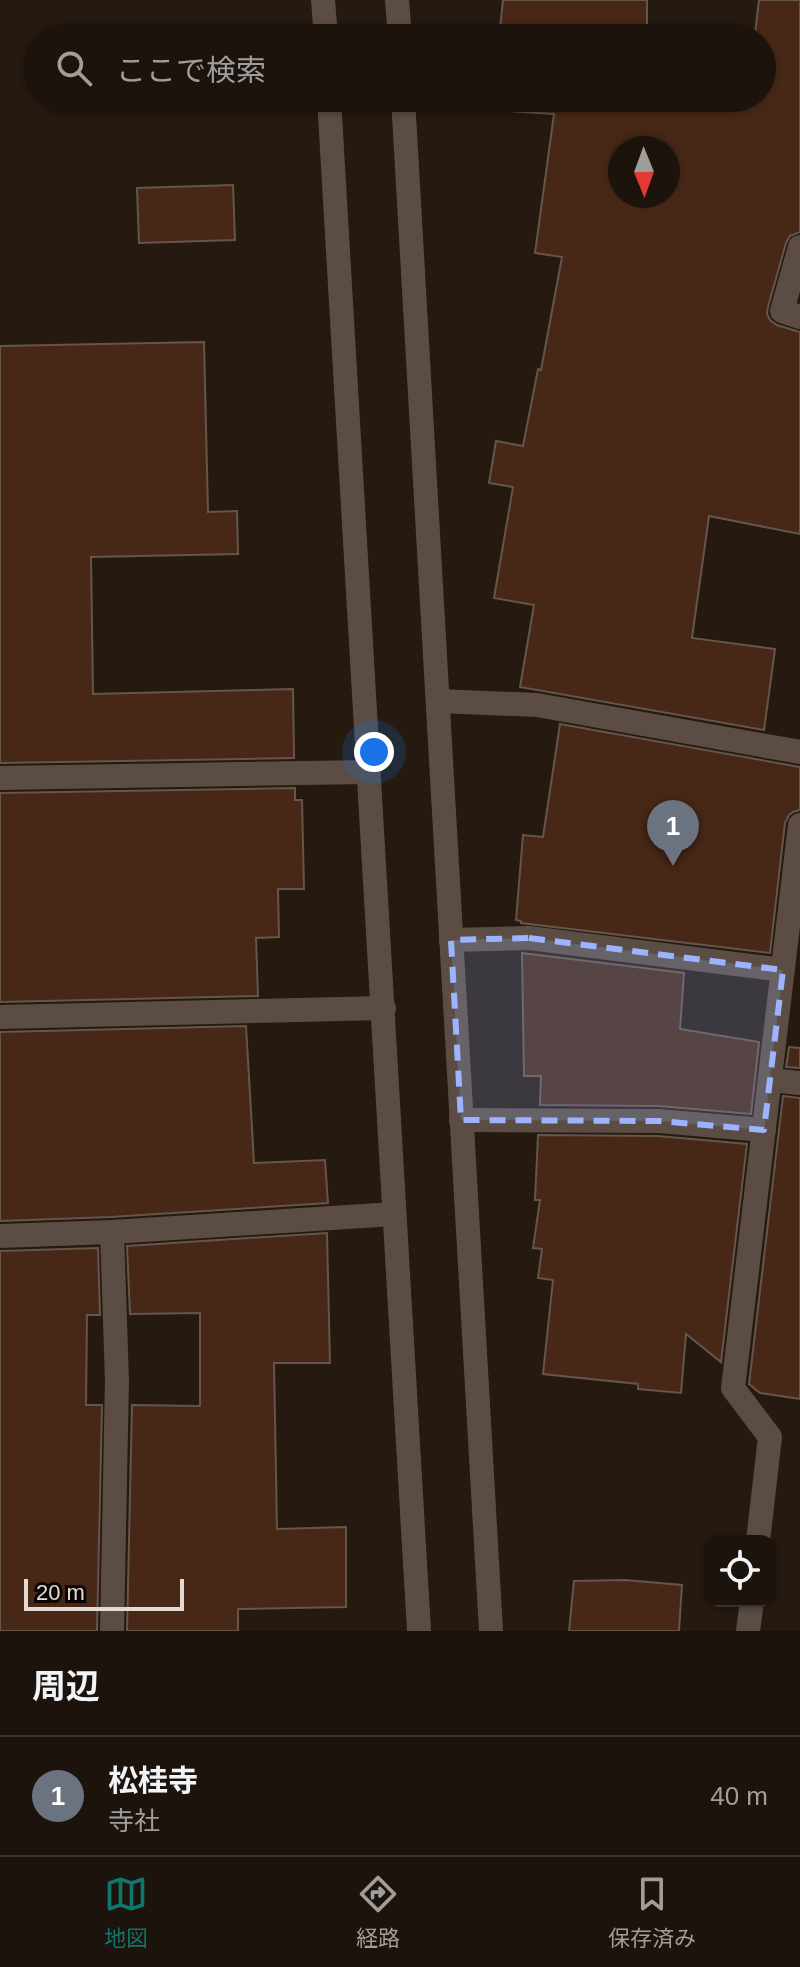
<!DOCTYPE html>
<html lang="ja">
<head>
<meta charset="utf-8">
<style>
  body { margin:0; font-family:Helvetica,"Noto Sans JP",sans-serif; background:#29201a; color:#f1f3f6 }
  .controls { position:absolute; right:24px; bottom:24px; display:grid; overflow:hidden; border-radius:16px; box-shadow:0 2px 6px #0004 }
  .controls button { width:72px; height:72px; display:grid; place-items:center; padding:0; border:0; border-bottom:2px solid #3a322d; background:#1c130c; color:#f1f3f6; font:40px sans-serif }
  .compass { position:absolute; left:608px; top:136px; width:72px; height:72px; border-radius:50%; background:#1c130c; box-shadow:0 2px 6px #0004; rotate:179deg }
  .scale { position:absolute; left:24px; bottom:20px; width:160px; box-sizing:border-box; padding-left:8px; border:4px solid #e2dad3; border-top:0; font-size:22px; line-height:28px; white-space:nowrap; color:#e2dad3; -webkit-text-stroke:6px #0a0603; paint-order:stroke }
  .you { position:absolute; left:374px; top:752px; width:28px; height:28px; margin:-20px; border:6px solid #fff; border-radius:50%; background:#1a73e8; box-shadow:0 0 0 12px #1a73e833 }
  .badge { display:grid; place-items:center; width:52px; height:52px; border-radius:50%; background:#0f766e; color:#fff; font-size:26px; font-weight:700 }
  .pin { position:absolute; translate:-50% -66px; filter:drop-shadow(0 2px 4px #0008) }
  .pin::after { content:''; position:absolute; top:42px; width:28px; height:24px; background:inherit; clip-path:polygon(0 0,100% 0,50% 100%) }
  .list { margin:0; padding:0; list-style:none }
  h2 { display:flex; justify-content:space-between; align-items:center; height:104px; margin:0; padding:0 32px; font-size:34px }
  h2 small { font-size:26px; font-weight:400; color:#a09e9d }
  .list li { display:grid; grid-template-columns:52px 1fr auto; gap:24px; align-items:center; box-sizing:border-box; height:120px; padding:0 32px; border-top:2px solid #3a322d }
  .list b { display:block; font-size:30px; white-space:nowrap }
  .list p { margin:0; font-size:26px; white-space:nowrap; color:#a09e9d }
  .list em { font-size:26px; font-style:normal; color:#a09e9d }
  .icon { flex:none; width:44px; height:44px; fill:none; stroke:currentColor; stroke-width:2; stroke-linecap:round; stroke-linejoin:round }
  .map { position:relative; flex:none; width:800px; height:1631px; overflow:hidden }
  .search { position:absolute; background:#1c130c; box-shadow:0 2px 6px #0004; left:24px; right:24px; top:24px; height:88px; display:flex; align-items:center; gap:20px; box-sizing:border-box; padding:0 28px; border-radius:44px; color:#a09e9d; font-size:30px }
  .sheet { height:224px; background:#1c130c }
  nav { display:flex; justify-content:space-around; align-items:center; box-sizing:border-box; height:112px; border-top:2px solid #3a322d; background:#1c130c; font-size:22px; color:#a09e9d }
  nav a { display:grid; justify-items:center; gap:4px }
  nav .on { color:#0f766e }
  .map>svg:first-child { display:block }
</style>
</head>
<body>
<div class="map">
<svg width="800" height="1631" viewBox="0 0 800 1631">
  <rect width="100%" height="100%" fill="#251910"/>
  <g fill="#472816" stroke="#65554c" stroke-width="2" fill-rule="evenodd">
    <path d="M503 0H647V25L755 34 759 0H800V232L790 236 786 243 768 307 767 314 770 320 777 325 800 332V534L709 516 692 638 775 649 764 730 520 687 534 605 494 598 513 487 489 483 496 441 523 446 538 369 541 370 562 257 535 253 554 114 493 110 494 98H762V38H499ZM620 148H668V196H620Z"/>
    <path d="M233 185 235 240 139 243 137 188Z"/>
    <path d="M204 342 208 512 237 511 238 554 91 557 93 694 293 689 294 758 0 763V346Z"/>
    <path d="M560 724 800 767V810L793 812 789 815 785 823 770 953 521 923V921L516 920 523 835 543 837Z"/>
    <path d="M295 788V800H302L304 889H278L279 937 256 938 258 996 0 1002V793Z"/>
    <path d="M522 953 684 973 680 1029 759 1042 751 1114 659 1106 540 1105 541 1076H524Z"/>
    <path d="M246 1026 254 1163 325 1160 328 1203 111 1217 0 1221V1032Z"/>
    <path d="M789 1047 800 1048V1068L786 1067Z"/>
    <path d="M783 1096 800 1098V1399L760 1393 749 1384Z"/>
    <path d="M538 1135 658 1136 747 1144 721 1362 686 1334 681 1393 638 1389V1384L543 1374 553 1280 538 1278 542 1249 533 1248 540 1200H535Z"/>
    <path d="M327 1233 330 1363H274L277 1529 346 1527V1607L238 1609V1631H127L132 1405 200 1406V1313L130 1314 127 1246Z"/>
    <path d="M98 1248 100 1315H87L86 1405H102L97 1631H0V1251Z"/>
    <path d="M625 1580 682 1585 679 1631H569L574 1581Z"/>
  </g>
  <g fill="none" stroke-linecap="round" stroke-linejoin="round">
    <g stroke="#5b4d43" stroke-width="24">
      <path d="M323 0 326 38"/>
      <path d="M397 0 400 38"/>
      <path d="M329 98 419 1631"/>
      <path d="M403 98 491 1631"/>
      <path d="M800 247 782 311 800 317"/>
      <path d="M438 701 537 705 800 752"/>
      <path d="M0 778 369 772"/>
      <path d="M451 940 529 938 783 970"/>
      <path d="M0 1017 384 1008"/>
      <path d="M770 1080 800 1083"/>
      <path d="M461 1120 659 1121 764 1130"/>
      <path d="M112 1232 117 1381 112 1631"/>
      <path d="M0 1236 112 1232 394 1214"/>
      <path d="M758 1541 770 1437 733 1388 800 825"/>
      <path d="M748 1631 752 1601"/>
    </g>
  </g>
  <path fill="#9cb4fd" fill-opacity="0.2" stroke="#9cb4fd" stroke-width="6" stroke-dasharray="16 10" stroke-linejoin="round" d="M529 938 783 970 764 1130 659 1121 461 1120 451 940Z"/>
</svg>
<div class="controls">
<button><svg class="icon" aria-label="locate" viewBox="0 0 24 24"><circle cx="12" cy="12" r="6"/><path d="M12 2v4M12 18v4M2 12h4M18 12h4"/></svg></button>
</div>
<svg class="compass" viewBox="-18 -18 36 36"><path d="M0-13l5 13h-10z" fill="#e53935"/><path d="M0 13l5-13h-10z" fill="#a09e9d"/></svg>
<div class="scale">20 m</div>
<div class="you"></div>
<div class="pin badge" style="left:673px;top:866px;background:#6b7280">1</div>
<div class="search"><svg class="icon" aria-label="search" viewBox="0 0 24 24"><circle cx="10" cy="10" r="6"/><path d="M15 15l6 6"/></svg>ここで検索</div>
</div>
<section class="sheet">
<h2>周辺<small></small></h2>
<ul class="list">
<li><span class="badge" style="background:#6b7280">1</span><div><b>松桂寺</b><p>寺社</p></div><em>40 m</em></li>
</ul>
</section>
<nav>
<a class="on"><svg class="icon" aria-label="map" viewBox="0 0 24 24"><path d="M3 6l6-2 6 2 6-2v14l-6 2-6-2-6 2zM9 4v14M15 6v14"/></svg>地図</a>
<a><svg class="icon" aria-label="directions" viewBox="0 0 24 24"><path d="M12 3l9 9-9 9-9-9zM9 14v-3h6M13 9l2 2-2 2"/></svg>経路</a>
<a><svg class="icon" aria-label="saved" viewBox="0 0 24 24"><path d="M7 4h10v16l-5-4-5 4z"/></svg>保存済み</a>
</nav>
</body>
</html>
